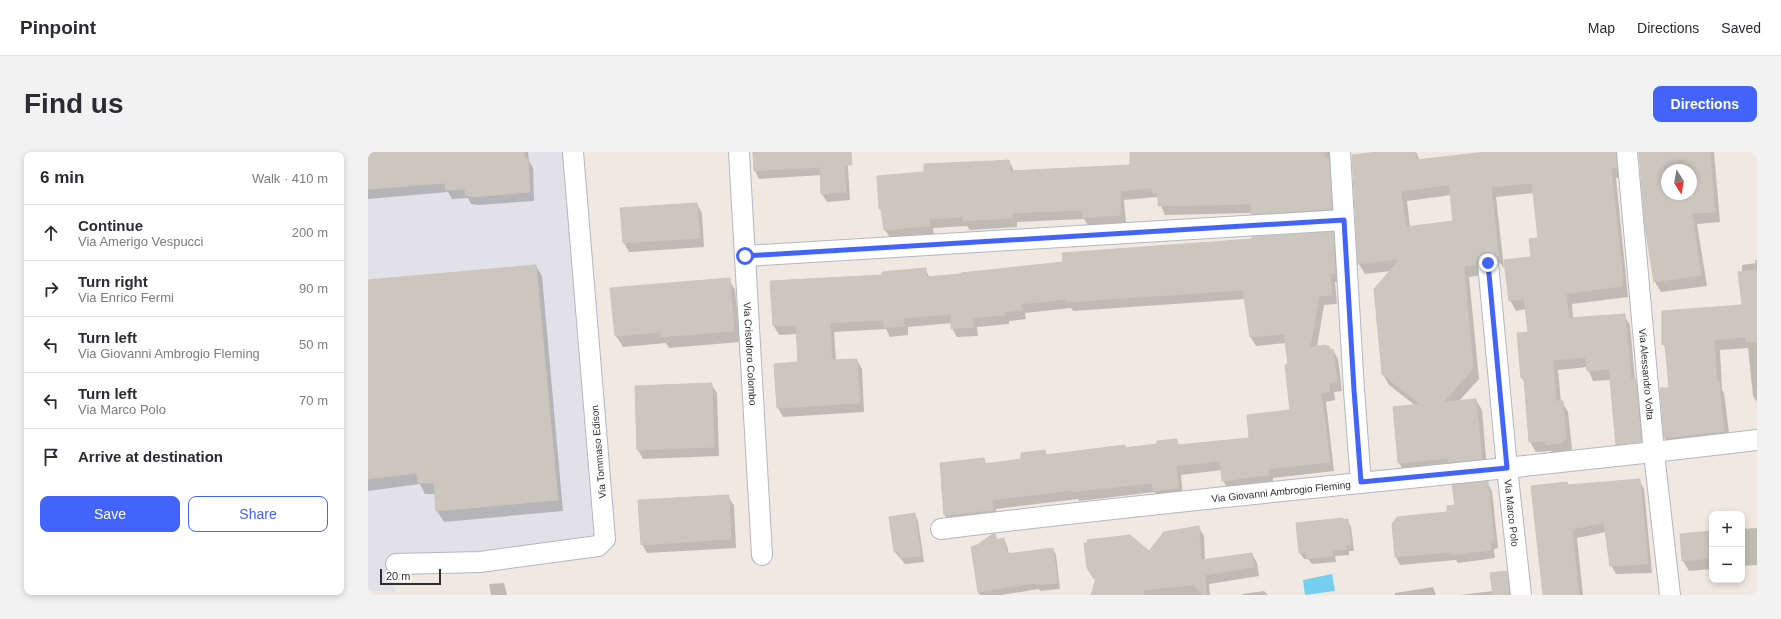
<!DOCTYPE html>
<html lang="en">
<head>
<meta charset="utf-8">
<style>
  body { margin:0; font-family:Helvetica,sans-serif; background:#f2f2f3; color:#2b2b33 }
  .controls { position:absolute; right:12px; bottom:12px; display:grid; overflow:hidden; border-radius:8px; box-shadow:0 2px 6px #0003 }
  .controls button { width:36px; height:36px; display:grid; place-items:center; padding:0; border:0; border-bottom:1px solid #e1e1e2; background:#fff; color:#2b2b33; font:20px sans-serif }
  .compass { position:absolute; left:1293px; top:12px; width:36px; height:36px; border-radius:50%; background:#fff; box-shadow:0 2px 6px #0003; rotate:169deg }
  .scale { position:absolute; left:12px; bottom:10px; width:61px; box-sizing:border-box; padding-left:4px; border:2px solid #2e2e2e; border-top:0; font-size:11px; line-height:14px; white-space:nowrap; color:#2e2e2e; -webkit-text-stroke:3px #fff; paint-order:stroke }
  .stop { position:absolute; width:12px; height:12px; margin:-9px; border:3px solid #4264fb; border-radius:50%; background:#fff }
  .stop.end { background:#4264fb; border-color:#fff; box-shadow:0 1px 4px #0008 }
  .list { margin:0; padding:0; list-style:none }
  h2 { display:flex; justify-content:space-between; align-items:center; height:52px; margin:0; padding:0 16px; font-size:17px }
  h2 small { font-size:13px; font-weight:400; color:#7c7c81 }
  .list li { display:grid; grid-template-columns:26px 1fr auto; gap:12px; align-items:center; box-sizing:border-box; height:56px; padding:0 16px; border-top:1px solid #e1e1e2 }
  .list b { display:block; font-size:15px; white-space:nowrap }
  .list p { margin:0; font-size:13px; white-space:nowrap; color:#7c7c81 }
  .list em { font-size:13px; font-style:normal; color:#7c7c81 }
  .actions { display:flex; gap:8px; padding:12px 16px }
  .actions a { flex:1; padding:9px 0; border:1px solid #4264fb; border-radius:8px; text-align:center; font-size:14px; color:#4264fb }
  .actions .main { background:#4264fb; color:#fff }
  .icon { flex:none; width:22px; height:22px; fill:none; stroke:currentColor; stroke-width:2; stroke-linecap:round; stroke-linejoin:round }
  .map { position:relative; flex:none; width:1389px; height:443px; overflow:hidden; border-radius:8px }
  header { display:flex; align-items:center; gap:24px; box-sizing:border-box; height:56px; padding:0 20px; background:#fff; border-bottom:1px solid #e1e1e2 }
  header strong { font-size:19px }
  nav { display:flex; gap:22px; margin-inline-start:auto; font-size:14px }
  .intro { display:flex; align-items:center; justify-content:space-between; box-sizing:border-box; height:96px; padding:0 24px }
  h1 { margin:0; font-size:28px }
  .button { padding:10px 18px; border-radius:8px; background:#4264fb; color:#fff; font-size:14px; font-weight:700 }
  main { display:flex; gap:24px; padding:0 24px }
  aside { flex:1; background:#fff; border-radius:8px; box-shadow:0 2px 6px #0003 }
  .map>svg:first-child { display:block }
</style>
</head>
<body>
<header>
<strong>Pinpoint</strong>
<nav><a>Map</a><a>Directions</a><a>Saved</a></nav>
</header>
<div class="intro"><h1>Find us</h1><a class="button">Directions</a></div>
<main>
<aside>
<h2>6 min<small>Walk · 410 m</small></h2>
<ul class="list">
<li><svg class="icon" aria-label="ahead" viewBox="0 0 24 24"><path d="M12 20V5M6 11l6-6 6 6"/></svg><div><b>Continue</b><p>Via Amerigo Vespucci</p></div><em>200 m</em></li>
<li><svg class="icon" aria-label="right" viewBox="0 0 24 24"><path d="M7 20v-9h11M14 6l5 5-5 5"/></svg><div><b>Turn right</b><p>Via Enrico Fermi</p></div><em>90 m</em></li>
<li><svg class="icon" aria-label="left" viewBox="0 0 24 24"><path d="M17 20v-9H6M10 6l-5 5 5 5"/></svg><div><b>Turn left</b><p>Via Giovanni Ambrogio Fleming</p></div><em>50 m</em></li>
<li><svg class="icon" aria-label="left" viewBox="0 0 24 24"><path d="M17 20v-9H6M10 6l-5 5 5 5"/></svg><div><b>Turn left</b><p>Via Marco Polo</p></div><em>70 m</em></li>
<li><svg class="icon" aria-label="arrive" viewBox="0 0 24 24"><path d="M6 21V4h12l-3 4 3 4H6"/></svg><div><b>Arrive at destination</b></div></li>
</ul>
<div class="actions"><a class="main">Save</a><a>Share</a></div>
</aside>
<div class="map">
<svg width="1389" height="443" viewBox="0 0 1389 443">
  <rect width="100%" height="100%" fill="#efe9e1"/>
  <path fill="#e3e1e8" d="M0 0H199L229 384 112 402 22 405 28 440 0 438Z"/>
  <path fill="#75cff0" d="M964 422 967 439 937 443 935 428Z"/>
  <g fill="#0003" fill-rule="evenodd">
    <path d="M0 0H160L161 9 165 16 166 49 110 53 103 52 100 46 84 47 80 40 0 47Z"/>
    <path d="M386 0H479L482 48 459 50 454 42V23L391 27 387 19Z"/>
    <path d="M763 0H965L969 66 889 71 884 61 797 63 789 45 756 48 758 72 721 75 716 67 649 70V75L602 78 599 74 565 76 566 83 523 87 517 78 515 61 512 56 557 21 641 9 646 19 763 14Z"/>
    <path d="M1018 0H1048L1052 9 1120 0H1260L1254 26H1248L1260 145 1204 152 1205 167 1256 163 1262 173 1267 228 1273 238 1278 288 1252 291V293L1278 290 1255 303 1249 292 1243 228 1225 229 1219 215 1190 218 1193 250H1194L1200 260 1204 297 1199 301 1185 302 1183 299 1168 300 1162 290 1157 232 1154 226 1161 181 1158 157 1148 159 1142 148 1164 106 1171 87 1166 41 1128 45 1136 116 1132 111 1125 110 1114 123 1101 125 1111 227 1090 250 1108 248 1114 258 1119 317 1037 321 1031 311 1048 254 1021 233 1015 222 1023 119 997 122 991 112 985 4ZM1083 43 1086 70 1042 75 1039 49Z"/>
    <path d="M1271 0H1346L1352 70 1329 72 1339 134 1293 140 1287 130ZM1299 18H1323V42H1299Z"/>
    <path d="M329 52 334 61 336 95 261 100 256 91 253 57Z"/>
    <path d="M965 81 970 90 972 130H967L969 152 956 153 949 195H961L962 198H965L970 207 974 239 966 240 967 248 958 250 966 319 905 326V332L860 338 855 328 854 318 813 323 815 345 791 347 787 340 711 349 710 347 628 357 629 367 582 372 577 363 573 312 616 307 619 313 654 308 677 299 679 304 756 294 758 297 791 293 808 288 812 294 882 287 923 258 918 191 888 194 882 184 878 147 705 159 703 156 657 161 658 167 641 169V172L609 175 610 184 589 185 584 176V171L540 175V183L522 185 518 177 466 180 468 209 489 208 494 217 496 260 415 265 410 256 431 211 429 182 411 183 406 174 515 124 557 117 562 126Z"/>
    <path d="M1387 108H1389V250L1385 244 1380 196 1352 198 1354 238 1356 241 1362 289 1303 296 1297 286 1302 236 1299 199 1295 192 1375 154 1374 113 1388 111Z"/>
    <path d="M168 114 174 124 195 359 76 370 69 359 68 342H57L52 332 0 339V129Z"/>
    <path d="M361 127 367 138 372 190 301 196 298 191 255 195 248 184Z"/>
    <path d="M343 232 349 241 351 304 275 307 270 298Z"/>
    <path d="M1271 328 1276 337 1284 421 1248 422 1243 413 1238 380 1209 386 1215 443H1176L1199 331 1201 334Z"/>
    <path d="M1119 331 1124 339 1130 396 1126 397 1127 406 1090 411 1088 408 1032 413 1028 405 1025 372 1081 361Z"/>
    <path d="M360 345 366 353 368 396 279 401 274 392Z"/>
    <path d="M547 362 550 369 556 410 537 412 527 400 522 366Z"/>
    <path d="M974 367 976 369 979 368 983 375 986 399H981V403L967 404 968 410 944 412 940 407H936L932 401Z"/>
    <path d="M831 376 836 384 837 408 884 402 889 411 891 424 841 432 842 443H724L728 429 720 415 781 401Z"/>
    <path d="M1389 376V413L1374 414V377Z"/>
    <path d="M1344 380V417L1321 419 1315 409Z"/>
    <path d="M627 383 630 388 636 387 639 394 641 402 685 397 688 403 692 437 672 439 671 437 633 443H612L610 440V394Z"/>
    <path d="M1138 420 1142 426 1144 443H1092L1125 439Z"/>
    <path d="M136 431 139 443H123L121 432Z"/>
    <path d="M1065 435 1068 443H1027V441Z"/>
    <path d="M896 439 900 443H875L874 442Z"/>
  </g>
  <g fill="#cbc7bf" stroke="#cbc5ba" fill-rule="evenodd">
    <path d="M0 0H156L157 6H160L162 40 104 45 97 43V37L78 38 77 31 0 37Z"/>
    <path d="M385 0H483L484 13H476L478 40 453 42 452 15 386 19Z"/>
    <path d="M762 0H956L957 7 961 6 964 57 883 62V52L790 54V41H785L783 36 752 39 753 63 715 66 714 58 644 61 645 66 595 69V65L561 67 562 74 516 78 513 57H511L509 24 556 20V12L625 9 641 8 642 19 762 13Z"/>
    <path d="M1010 0H1047L1048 8 1119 0H1248L1249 16H1243L1255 128 1254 134 1198 142 1201 166 1257 162 1263 227H1268L1273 290 1248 293 1241 217 1219 219 1217 205 1185 208 1188 249H1195L1198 286 1193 291 1178 293 1177 289 1161 290 1156 226H1153L1149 181 1160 180 1156 147 1141 149 1136 108 1163 105 1161 87 1170 86 1164 31 1123 35 1131 108 1125 101 1119 100 1114 101 1110 106 1109 113 1096 114 1105 217 1075 250 1108 247 1114 307 1081 310V306L1030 311 1025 255 1052 252 1014 222 1006 137 1032 107 990 112 984 3ZM1081 33 1085 69 1038 75 1033 39Z"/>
    <path d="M1271 0H1342L1347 60 1324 61 1333 123 1286 130 1277 74ZM1299 18H1323V42H1299Z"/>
    <path d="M329 51 332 86 255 91 252 56Z"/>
    <path d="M965 80 967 121H962L964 143 951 144 942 195 958 193V194H961L962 198 965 197 969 230 961 231 962 239 953 241 962 310 900 317 901 323 854 329 852 309 808 314 811 336 785 339 784 331 705 340V338L624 348 625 358 576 363 572 311 616 306 617 312 653 307V301L677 298 678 303 757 293V296L789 292V289L809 287 810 293 881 286 879 263 922 258 917 213 920 212 916 182 882 185 875 138 699 150V147L653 152 654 158 636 160 637 163 604 166 605 175 583 177V162L535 166 536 174 516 176 515 168 462 171 464 208 489 207 492 251 409 256 406 212 430 210 428 173 405 174 402 129 514 123V120L558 116V125L593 122V121L695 110 694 101 884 87V85Z"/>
    <path d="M168 113 190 348 68 359 66 331H50L49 321 0 327V128Z"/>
    <path d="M1389 118V190H1378V185L1346 188 1349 230H1351L1356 279 1296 286 1292 236H1301L1297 192 1294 193V159L1374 153 1370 120Z"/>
    <path d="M362 126 366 179 293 185V180L247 184 242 136Z"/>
    <path d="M344 231 346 295 269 298 267 234Z"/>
    <path d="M1272 327 1280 412 1242 414 1236 371 1204 377 1211 443H1175L1163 334 1199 330 1200 333Z"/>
    <path d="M1120 329 1126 388 1122 389 1123 398 1084 403V400L1027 405 1024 372 1029 365 1079 360V354L1087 353 1084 333Z"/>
    <path d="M361 343 363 387 273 393 270 348Z"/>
    <path d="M547 361 553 404 533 406 531 400H526L521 365Z"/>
    <path d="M975 366V368L980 367 983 393H978V397L964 398 965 404 939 407 938 400 931 401 928 371Z"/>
    <path d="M831 374 833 408 884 401 886 415 837 423 838 443H836L825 433 776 438V443H723L728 426 726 427 719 416 716 391H720L719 388 762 383 781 399 796 380Z"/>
    <path d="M1344 379V406L1314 409 1312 382Z"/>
    <path d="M625 382H627L628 388 636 386 639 402 685 396 690 431 668 433V431L610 440 603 395 609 393Z"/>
    <path d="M1139 419 1141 443H1125L1122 421Z"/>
  </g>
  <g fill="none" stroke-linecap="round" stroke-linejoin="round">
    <g stroke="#b4b7c1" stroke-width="22">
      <g id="minor">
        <path id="s1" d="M371 0 394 403"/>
        <path d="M972 0 986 238 993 331"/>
        <path id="s2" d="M1259 0 1286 301 1302 443"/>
        <path d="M377 104 976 68"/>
        <path id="s3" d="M1120 111 1139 316 1153 443"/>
        <path id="s4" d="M573 377C845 343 1118 321 1389 288"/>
        <path d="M28 412 112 410 230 394 237 387 205 0"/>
      </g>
    </g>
    <use href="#minor" stroke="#fff" stroke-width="20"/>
  </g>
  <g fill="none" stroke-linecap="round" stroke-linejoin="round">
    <path stroke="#4264fb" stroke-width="5" d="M377 104 976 68 986 238 993 330 1139 316 1120 111"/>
  </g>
  <g text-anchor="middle" stroke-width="4" stroke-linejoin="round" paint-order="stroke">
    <g font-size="10" fill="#2e2e2e" stroke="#fff">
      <text dy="4" stroke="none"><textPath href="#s1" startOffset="202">Via Cristoforo Colombo</textPath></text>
      <text dy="4" stroke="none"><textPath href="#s2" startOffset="223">Via Alessandro Volta</textPath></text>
      <text transform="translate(230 300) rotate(-95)" y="4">Via Tommaso Edison</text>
      <text dy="4" stroke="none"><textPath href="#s4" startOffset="342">Via Giovanni Ambrogio Fleming</textPath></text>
      <text dy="4" stroke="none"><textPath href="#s3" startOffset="251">Via Marco Polo</textPath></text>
    </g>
  </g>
</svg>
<div class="controls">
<button>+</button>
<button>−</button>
</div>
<svg class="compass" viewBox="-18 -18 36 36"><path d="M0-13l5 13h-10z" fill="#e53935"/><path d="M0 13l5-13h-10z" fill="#7c7c81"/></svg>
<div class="scale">20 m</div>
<div class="stop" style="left:377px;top:104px"></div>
<div class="stop end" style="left:1120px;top:111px"></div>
</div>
</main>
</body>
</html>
